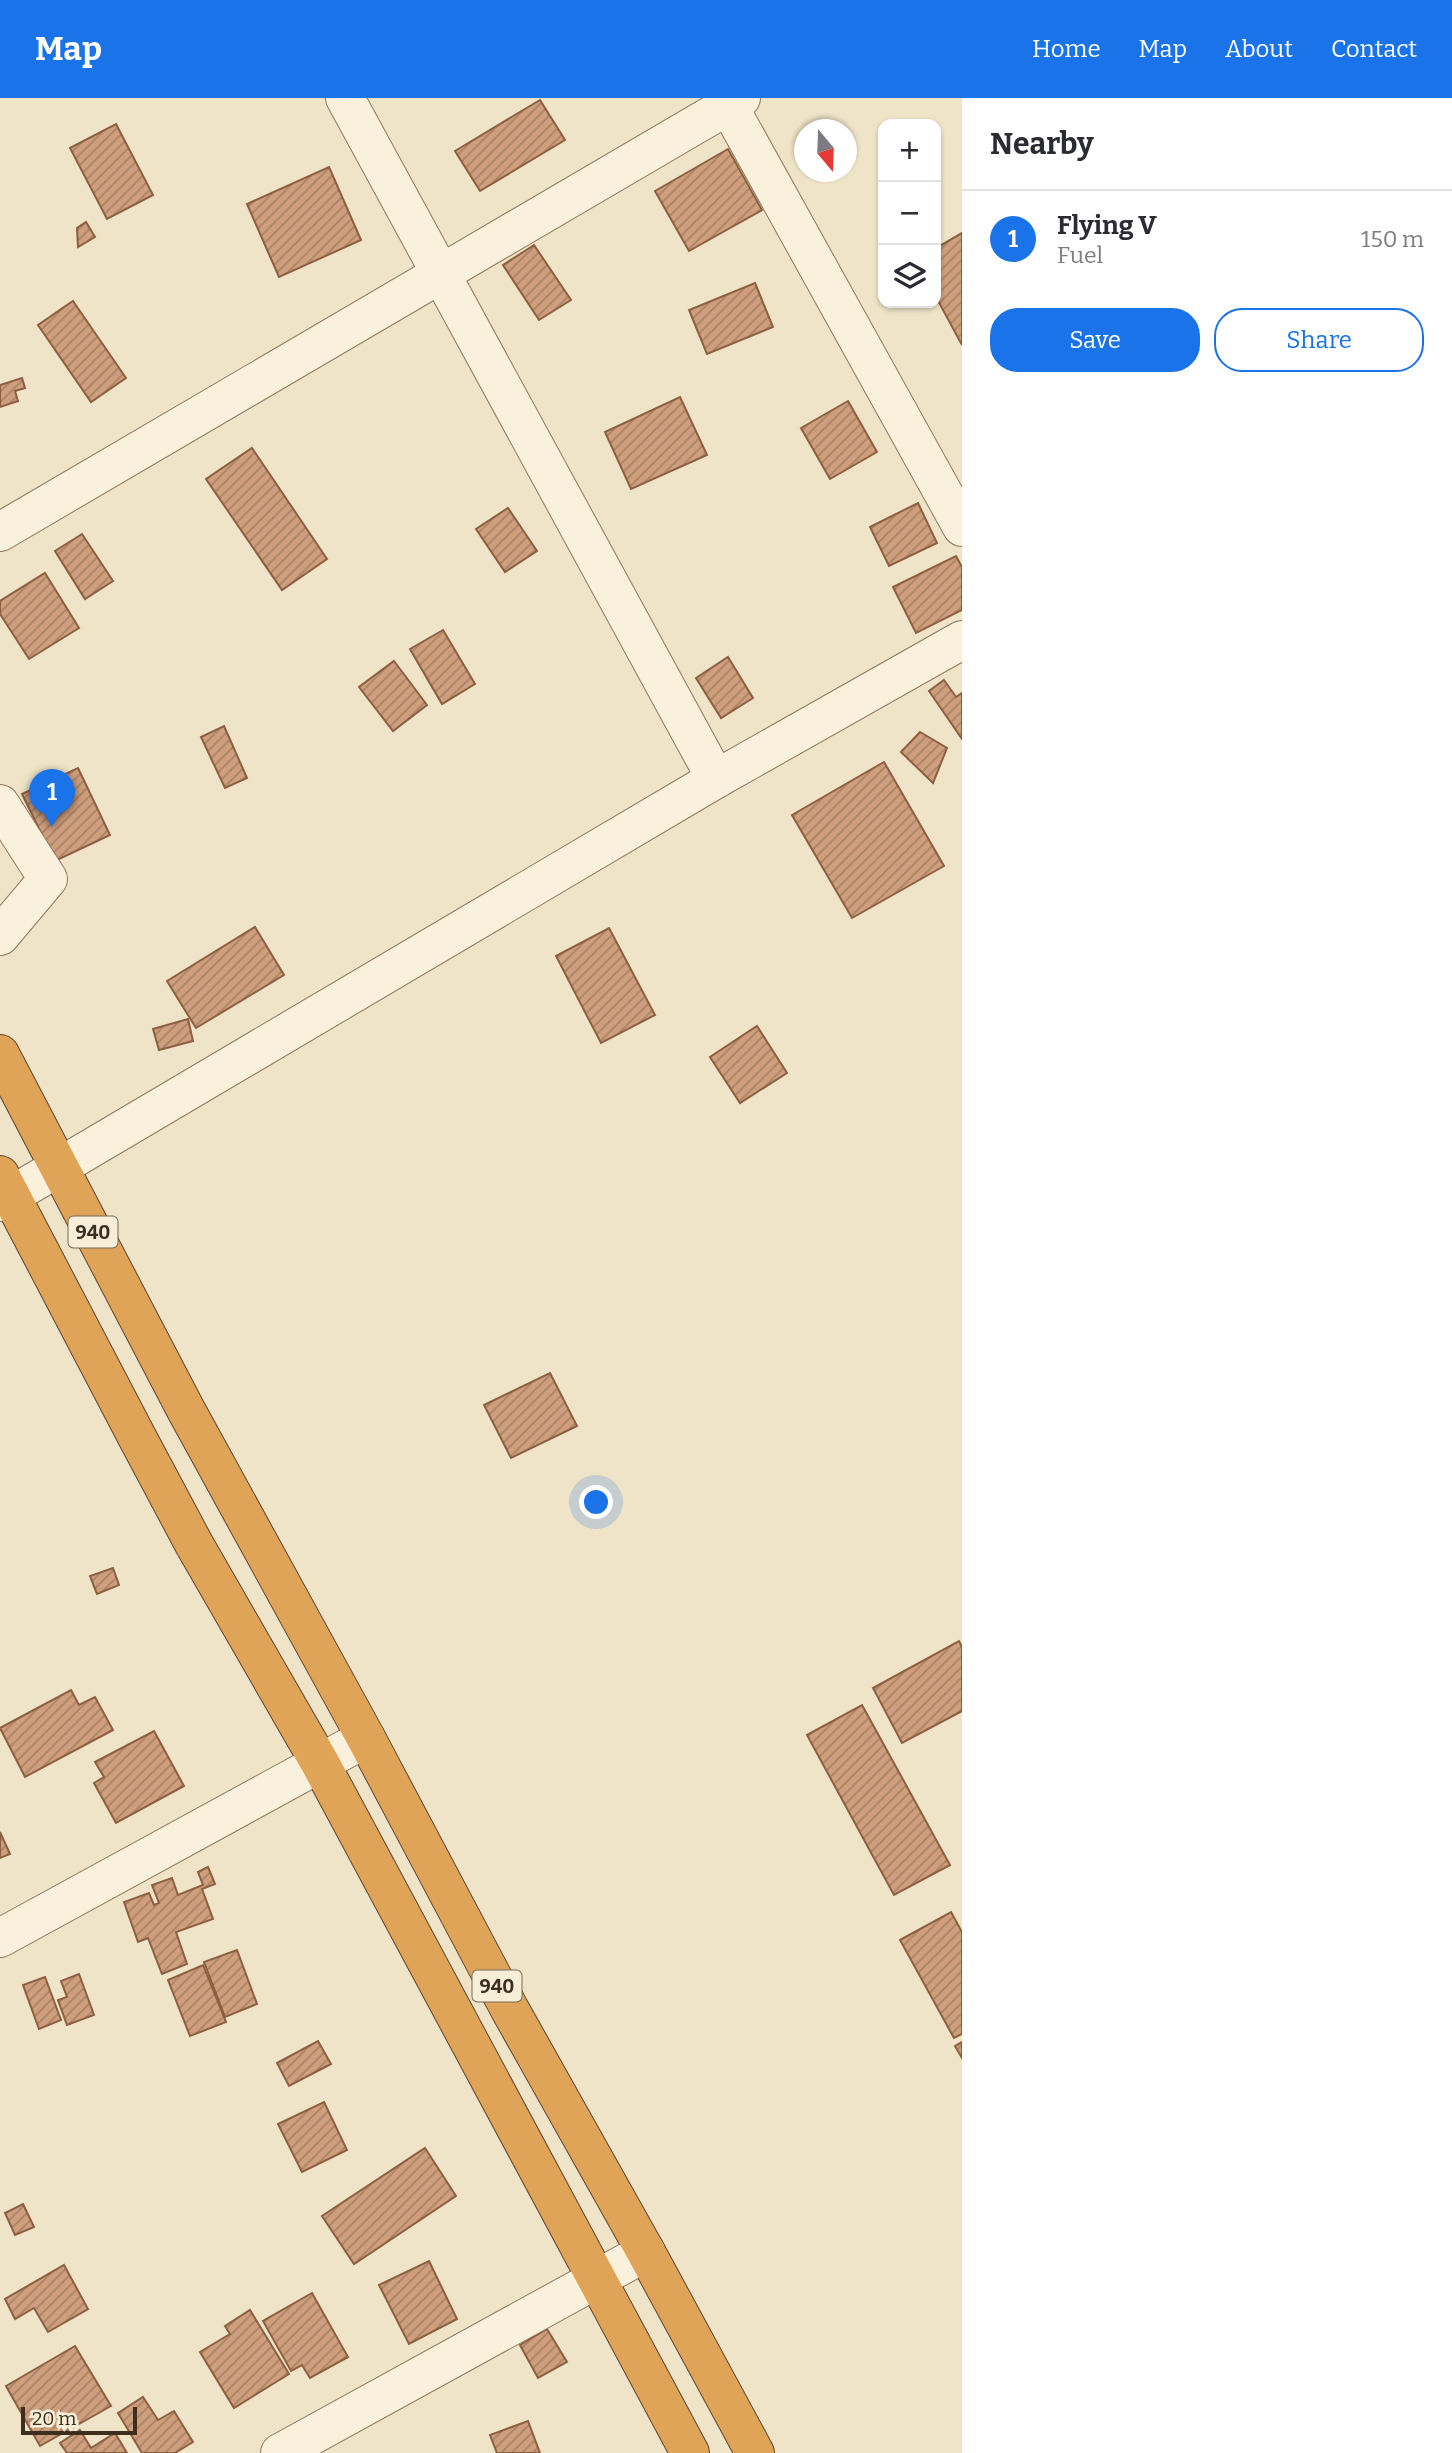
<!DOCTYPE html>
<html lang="en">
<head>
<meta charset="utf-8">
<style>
  body { margin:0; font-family:Bitter,serif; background:#f2f2f3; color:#2b2b33 }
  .controls { position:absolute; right:21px; top:21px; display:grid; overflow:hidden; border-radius:14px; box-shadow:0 2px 5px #0004 }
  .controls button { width:63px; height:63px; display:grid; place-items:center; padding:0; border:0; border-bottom:2px solid #e1e1e2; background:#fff; color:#2b2b33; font:35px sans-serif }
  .compass { position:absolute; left:794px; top:21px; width:63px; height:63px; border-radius:50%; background:#fff; box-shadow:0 2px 5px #0004; rotate:161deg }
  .scale { position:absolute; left:21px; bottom:18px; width:116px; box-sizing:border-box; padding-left:7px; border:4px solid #3d2e20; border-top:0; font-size:19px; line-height:24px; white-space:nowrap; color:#3d2e20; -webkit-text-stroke:5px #f7eed8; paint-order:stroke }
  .you { position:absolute; left:597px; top:1405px; width:24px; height:24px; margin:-18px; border:5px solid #fff; border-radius:50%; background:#1a73e8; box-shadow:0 0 0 10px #1a73e833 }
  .badge { display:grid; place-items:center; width:46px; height:46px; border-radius:50%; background:#1a73e8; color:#fff; font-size:23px; font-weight:700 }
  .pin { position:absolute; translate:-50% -58px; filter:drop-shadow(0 2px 4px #0008) }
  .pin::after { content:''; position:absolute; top:37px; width:24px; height:21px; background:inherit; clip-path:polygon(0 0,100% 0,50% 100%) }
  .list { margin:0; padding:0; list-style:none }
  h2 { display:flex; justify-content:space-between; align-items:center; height:91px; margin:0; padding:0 28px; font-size:30px }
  h2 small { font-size:23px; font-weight:400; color:#7c7c81 }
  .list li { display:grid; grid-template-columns:46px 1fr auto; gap:21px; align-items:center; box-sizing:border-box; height:98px; padding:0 28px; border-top:2px solid #e1e1e2 }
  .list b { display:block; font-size:26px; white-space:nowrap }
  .list p { margin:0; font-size:23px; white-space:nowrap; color:#7c7c81 }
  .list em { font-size:23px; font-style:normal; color:#7c7c81 }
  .actions { display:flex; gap:14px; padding:21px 28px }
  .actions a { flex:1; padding:16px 0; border:2px solid #1a73e8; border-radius:28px; text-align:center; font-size:24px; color:#1a73e8 }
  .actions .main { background:#1a73e8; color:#fff }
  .icon { flex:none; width:38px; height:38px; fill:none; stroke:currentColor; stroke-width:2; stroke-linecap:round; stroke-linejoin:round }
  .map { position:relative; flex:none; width:962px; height:2355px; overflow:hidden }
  header { display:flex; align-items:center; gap:42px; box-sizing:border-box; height:98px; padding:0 35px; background:#1a73e8; color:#fff }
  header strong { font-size:33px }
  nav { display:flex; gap:38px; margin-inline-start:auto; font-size:24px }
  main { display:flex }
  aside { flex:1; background:#fff }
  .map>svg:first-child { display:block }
</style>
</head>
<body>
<header>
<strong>Map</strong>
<nav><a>Home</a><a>Map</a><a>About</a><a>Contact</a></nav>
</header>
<main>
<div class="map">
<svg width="962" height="2355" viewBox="0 0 962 2355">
  <defs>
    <pattern id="building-hatch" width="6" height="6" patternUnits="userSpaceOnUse" patternTransform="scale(1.75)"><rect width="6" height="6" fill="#cf9f7d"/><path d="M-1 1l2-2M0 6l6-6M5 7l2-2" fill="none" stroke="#a98266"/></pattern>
  </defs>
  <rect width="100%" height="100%" fill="#f0e4c8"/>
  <g fill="url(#building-hatch)" stroke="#8d5f41" stroke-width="2">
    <path d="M540 2 565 42 480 93 455 53Z"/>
    <path d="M116 26 153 97 107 121 70 50Z"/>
    <path d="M728 51 762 112 689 153 655 93Z"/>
    <path d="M329 69 361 142 279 179 247 106Z"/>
    <path d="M86 124 95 139 78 149 77 130Z"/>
    <path d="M962 135V247L936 199V150Z"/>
    <path d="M534 147 571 202 539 222 503 167Z"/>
    <path d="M755 185 773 229 707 256 689 212Z"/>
    <path d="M73 203 126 280 91 304 38 227Z"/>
    <path d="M22 280 25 290 15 293 18 303 0 309V287Z"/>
    <path d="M680 299 707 357 631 391 605 334Z"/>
    <path d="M848 303 877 354 830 381 801 330Z"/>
    <path d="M252 350 327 461 282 492 206 381Z"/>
    <path d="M918 405 937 445 889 468 870 429Z"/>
    <path d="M508 410 537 453 505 474 476 431Z"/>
    <path d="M82 436 113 483 85 501 55 453Z"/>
    <path d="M956 458 962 469V512L916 535 893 489Z"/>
    <path d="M45 475 79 530 29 561 0 516V503Z"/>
    <path d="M443 532 475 586 442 606 410 551Z"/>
    <path d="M728 559 753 600 721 620 696 580Z"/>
    <path d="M394 563 427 607 393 633 359 589Z"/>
    <path d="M944 582 956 599 962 595V641L929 593Z"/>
    <path d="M224 628 247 680 225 690 201 639Z"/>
    <path d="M920 634 947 650 933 685 901 654Z"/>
    <path d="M884 664 944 768 852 820 792 717Z"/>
    <path d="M78 670 110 737 55 763 22 696Z"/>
    <path d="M255 829 284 877 196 930 167 883Z"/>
    <path d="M609 830 655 917 601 945 556 858Z"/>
    <path d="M188 921 193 943 159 952 153 931Z"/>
    <path d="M757 928 787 975 740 1005 710 959Z"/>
    <path d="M550 1275 577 1328 511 1360 484 1307Z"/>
    <path d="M113 1470 119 1487 97 1496 90 1478Z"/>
    <path d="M959 1543 962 1549V1613L902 1645 873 1590Z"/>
    <path d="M71 1592 79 1607 95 1599 113 1632 25 1679 0 1630Z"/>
    <path d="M862 1607 950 1767 894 1797 807 1637Z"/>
    <path d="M154 1633 184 1688 116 1725 94 1685 104 1679 95 1664Z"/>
    <path d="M0 1734 10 1756 0 1760Z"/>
    <path d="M208 1769 215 1786 202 1791 213 1821 176 1834 187 1866 162 1876 148 1840 138 1844 124 1804 149 1795 154 1807 159 1805 152 1787 172 1780 178 1797 203 1787 198 1774Z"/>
    <path d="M951 1814 962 1834V1936L954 1940 900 1842Z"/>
    <path d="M237 1852 257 1906 225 1919 204 1864Z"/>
    <path d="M203 1867 226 1924 190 1938 168 1882Z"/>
    <path d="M79 1876 94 1917 67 1927 58 1902 67 1899 61 1883Z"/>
    <path d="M45 1879 61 1922 39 1931 23 1887Z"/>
    <path d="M318 1943 331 1966 289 1988 277 1965Z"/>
    <path d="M962 1944V1960L955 1948Z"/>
    <path d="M324 2004 347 2052 302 2074 278 2026Z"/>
    <path d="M425 2050 456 2098 354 2166 322 2118Z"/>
    <path d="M23 2106 34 2129 15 2137 5 2115Z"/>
    <path d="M429 2163 457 2221 409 2246 379 2187Z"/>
    <path d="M64 2167 88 2211 48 2234 34 2210 15 2221 5 2201Z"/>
    <path d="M312 2195 348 2259 310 2280 302 2267 291 2273 263 2223Z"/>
    <path d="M250 2212 289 2276 234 2310 200 2254 230 2236 225 2228Z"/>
    <path d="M547 2231 567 2264 538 2280 520 2247Z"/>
    <path d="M75 2248 111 2308 40 2348 6 2288Z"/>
    <path d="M143 2299 158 2322 174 2313 193 2344 175 2355H142L118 2315Z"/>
    <path d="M528 2323 540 2355H497L490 2337Z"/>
    <path d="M80 2332 91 2350 115 2335 127 2355H67L60 2345Z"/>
  </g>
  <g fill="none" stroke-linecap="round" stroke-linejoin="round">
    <g stroke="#8d765c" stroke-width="40">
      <g id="minor">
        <path d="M345 0 716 681"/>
        <path d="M728 7 962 429"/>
        <path d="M0 434 741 0"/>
        <path d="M0 706 48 781 0 838"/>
        <path d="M0 1104 716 681 962 542"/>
        <path d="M0 1840 366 1640"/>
        <path d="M280 2355 646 2154"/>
      </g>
    </g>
    <g stroke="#5b4430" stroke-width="40">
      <g id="highway">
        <path d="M0 956 186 1312 366 1640 509 1910 646 2154 755 2355"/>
        <path d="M0 1077 137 1339 194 1446 320 1665 690 2355"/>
      </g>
    </g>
    <use href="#minor" stroke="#faf1dc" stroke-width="38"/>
    <use href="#highway" stroke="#e0a458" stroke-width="38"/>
  </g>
  <g text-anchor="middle" stroke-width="7" stroke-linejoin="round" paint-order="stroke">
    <g fill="#f7eed8" stroke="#756857" stroke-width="2">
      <rect x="68.5" y="1118.5" width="49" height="31" rx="5"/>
      <rect x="472.5" y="1872.5" width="49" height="31" rx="5"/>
    </g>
    <g font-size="19" font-weight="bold" fill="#3d2e20">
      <text x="93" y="1141">940</text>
      <text x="497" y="1895">940</text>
    </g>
  </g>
</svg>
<div class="controls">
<button>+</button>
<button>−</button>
<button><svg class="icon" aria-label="layers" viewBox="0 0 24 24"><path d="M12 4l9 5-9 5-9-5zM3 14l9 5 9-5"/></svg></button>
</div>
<svg class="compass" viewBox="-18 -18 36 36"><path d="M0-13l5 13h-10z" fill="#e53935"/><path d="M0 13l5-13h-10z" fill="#7c7c81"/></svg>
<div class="scale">20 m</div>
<div class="you"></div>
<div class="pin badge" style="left:52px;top:729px">1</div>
</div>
<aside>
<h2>Nearby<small></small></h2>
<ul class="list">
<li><span class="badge">1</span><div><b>Flying V</b><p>Fuel</p></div><em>150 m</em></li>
</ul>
<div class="actions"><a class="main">Save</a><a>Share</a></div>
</aside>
</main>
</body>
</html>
